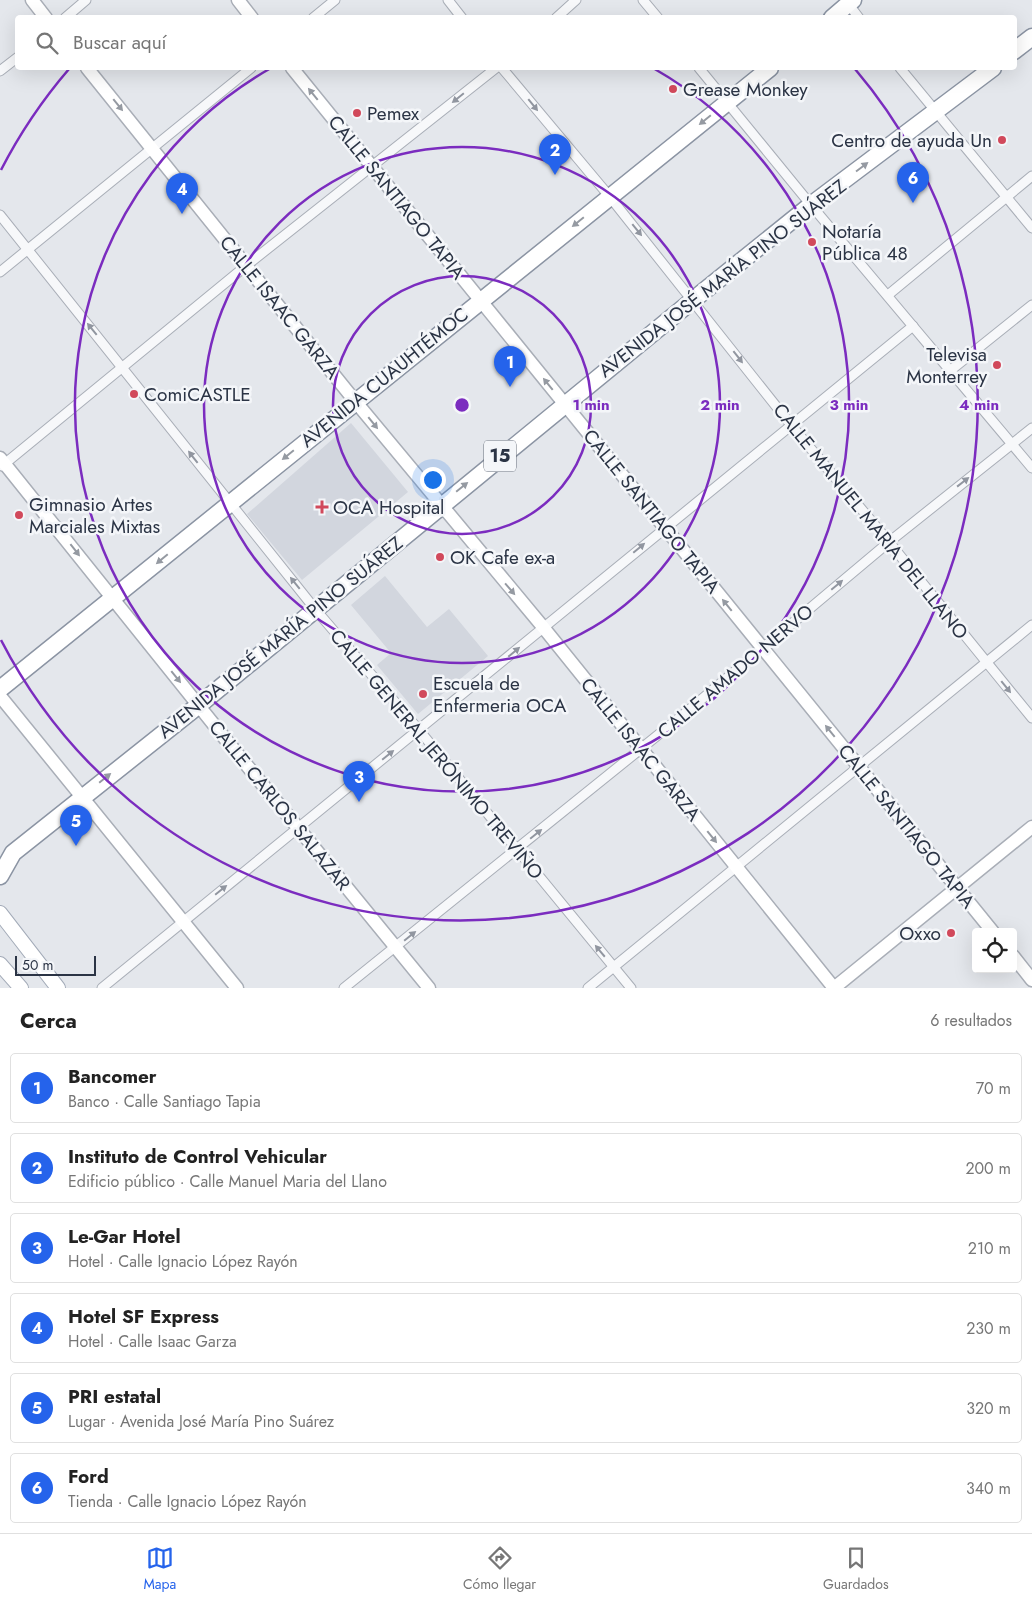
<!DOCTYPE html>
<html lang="es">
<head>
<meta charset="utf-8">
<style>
  body { margin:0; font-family:Jost,sans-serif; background:#f6f6f6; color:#222 }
  .controls { position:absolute; right:15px; bottom:15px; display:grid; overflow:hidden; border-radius:5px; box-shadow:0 5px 20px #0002 }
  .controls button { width:45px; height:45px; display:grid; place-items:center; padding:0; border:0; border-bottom:1px solid #e0e0e0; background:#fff; color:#222; font:25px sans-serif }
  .scale { position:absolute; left:15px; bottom:12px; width:81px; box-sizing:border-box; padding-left:5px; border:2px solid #2b3445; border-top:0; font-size:14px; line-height:18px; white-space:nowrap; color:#2b3445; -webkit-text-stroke:4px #f4f6f9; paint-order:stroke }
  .you { position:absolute; left:432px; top:479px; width:18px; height:18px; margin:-12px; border:4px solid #fff; border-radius:50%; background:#1a73e8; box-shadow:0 0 0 8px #1a73e833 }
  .badge { display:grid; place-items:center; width:32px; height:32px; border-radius:50%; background:#2563eb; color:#fff; font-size:16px; font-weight:700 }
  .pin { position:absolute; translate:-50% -41px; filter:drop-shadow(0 1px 2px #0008) }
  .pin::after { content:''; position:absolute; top:26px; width:18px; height:15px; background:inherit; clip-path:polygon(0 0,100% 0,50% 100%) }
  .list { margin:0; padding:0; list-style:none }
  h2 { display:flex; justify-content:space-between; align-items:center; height:65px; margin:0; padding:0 20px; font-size:21px }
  h2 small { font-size:16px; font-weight:400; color:#767676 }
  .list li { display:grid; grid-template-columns:32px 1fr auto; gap:15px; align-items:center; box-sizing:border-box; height:70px; margin:0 10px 10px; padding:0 10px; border:1px solid #e0e0e0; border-radius:5px }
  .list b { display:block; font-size:19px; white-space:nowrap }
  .list p { margin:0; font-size:16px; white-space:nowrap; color:#767676 }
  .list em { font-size:16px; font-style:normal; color:#767676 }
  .icon { flex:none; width:28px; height:28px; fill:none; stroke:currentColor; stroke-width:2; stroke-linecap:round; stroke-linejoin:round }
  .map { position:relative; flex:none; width:1032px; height:988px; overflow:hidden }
  .search { position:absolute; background:#fff; box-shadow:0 5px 20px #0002; left:15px; right:15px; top:15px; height:55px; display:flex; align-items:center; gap:12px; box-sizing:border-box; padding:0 18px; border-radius:5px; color:#767676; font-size:19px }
  .sheet { height:545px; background:#fff }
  nav { display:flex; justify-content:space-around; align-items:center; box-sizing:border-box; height:70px; border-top:1px solid #e0e0e0; background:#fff; font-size:14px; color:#767676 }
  nav a { display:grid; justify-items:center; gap:2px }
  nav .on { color:#2563eb }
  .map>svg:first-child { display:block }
</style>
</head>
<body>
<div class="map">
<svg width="1032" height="988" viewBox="0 0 1032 988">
  <rect width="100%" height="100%" fill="#e4e7ec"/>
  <g fill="#d2d6de">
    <path d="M351 423 408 492 302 580 247 514Z"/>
    <path d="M385 576 427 627 449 609 488 656 418 714 377 665 391 653 351 605Z"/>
  </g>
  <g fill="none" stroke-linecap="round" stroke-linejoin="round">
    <g stroke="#a9aeb7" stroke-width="11">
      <g id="street">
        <path d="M448 0 462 18"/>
        <path d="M643 0 658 18"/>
        <path d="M847 2 859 18"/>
        <path d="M65 18 86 0"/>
        <path d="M313 18 335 0"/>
        <path d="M556 18 576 0"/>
        <path d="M502 68 610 197 791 425 889 542 1032 718"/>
        <path d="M699 68 811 205 1032 468"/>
        <path d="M900 68 1032 228"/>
        <path d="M0 71 18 57"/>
        <path d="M0 215 315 609 419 730 631 988"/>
        <path d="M0 272 251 68"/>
        <path d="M888 295 1032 176"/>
        <path d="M951 370 1032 305"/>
        <path d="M2 466 247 265 496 68"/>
        <path d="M102 988 913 326"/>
        <path d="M344 988 684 714 889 542 1032 428"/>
        <path d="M588 988 1032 625"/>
      </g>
    </g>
    <g stroke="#a9aeb7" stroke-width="15">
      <g id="secondary">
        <path d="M32 0 46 18"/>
        <path d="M238 0 252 18"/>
        <path d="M87 68 355 401 543 627 834 988"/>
        <path d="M292 68 993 932"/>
        <path d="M0 458 231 746 429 988"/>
        <path d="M0 696 237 988"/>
        <path d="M1013 956 1032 980"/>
        <path d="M834 988 1032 827"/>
      </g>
    </g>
    <g stroke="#a3abb8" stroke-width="16">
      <g id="primary">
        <path d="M0 913 58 988"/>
        <path d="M0 964 21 988"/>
      </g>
    </g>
    <g stroke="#8b94a3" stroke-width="19">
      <g id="highway">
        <path d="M832 18 853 0"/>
        <path d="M1014 51 1032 37"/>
        <path d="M0 689 770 68"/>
        <path d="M0 876 13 853 199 705 693 300 811 205 993 68"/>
      </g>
    </g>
    <use href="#street" stroke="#f7f8fa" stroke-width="9"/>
    <use href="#secondary" stroke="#fff" stroke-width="12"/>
    <use href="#primary" stroke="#fff" stroke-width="14"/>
    <use href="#highway" stroke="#fff" stroke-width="16"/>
  </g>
  <defs><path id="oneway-solid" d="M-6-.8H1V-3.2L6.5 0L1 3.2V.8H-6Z" transform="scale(1.25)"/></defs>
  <g fill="#959aa2">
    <use href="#oneway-solid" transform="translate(313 94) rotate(-129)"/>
    <use href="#oneway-solid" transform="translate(118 105) rotate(51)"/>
    <use href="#oneway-solid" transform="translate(705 120) rotate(141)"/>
    <use href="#oneway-solid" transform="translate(862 167) rotate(-37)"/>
    <use href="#oneway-solid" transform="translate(578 222) rotate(141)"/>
    <use href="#oneway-solid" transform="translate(548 384) rotate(-129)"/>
    <use href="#oneway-solid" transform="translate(373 423) rotate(51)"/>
    <use href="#oneway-solid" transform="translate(288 455) rotate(141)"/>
    <use href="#oneway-solid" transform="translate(462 487) rotate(-39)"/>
    <use href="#oneway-solid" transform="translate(75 550) rotate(52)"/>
    <use href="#oneway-solid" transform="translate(162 559) rotate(140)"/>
    <use href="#oneway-solid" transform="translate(510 589) rotate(49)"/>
    <use href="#oneway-solid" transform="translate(727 605) rotate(-129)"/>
    <use href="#oneway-solid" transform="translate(176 677) rotate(51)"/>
    <use href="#oneway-solid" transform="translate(830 731) rotate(-129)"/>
    <use href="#oneway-solid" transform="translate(105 778) rotate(-39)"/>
    <use href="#oneway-solid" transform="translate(712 837) rotate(51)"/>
  </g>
  <g fill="#9196a0">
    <use href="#oneway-solid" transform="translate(458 98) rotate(141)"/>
    <use href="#oneway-solid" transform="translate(533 105) rotate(51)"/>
    <use href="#oneway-solid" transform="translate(637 230) rotate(51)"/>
    <use href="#oneway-solid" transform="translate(92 329) rotate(-129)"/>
    <use href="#oneway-solid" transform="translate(738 357) rotate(52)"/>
    <use href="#oneway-solid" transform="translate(193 457) rotate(-128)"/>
    <use href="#oneway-solid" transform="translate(963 482) rotate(-38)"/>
    <use href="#oneway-solid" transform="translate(639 548) rotate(-40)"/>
    <use href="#oneway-solid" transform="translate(295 583) rotate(-129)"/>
    <use href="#oneway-solid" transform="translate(837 585) rotate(-40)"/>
    <use href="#oneway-solid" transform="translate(514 652) rotate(-40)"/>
    <use href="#oneway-solid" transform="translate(1006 687) rotate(51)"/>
    <use href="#oneway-solid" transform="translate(388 755) rotate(-39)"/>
    <use href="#oneway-solid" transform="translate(536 834) rotate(-39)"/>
    <use href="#oneway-solid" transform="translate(221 890) rotate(-39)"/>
    <use href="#oneway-solid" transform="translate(410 936) rotate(-39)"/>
    <use href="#oneway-solid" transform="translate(600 951) rotate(-130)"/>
  </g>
  <g fill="none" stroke="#7b2cbf" stroke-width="2.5">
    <circle cx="462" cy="405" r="129"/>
    <circle cx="462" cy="405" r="258"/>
    <path d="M653 68A387 387 0 1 1 271 68"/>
    <path d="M1 170A517 517 0 0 1 69 69M855 69A517 517 0 1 1 1 640"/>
  </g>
  <g fill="#d1495b" stroke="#f4f6f9" stroke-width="2">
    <circle cx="673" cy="89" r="5"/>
    <circle cx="357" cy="113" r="5"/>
    <circle cx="1002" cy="140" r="5"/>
    <circle cx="812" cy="242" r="5"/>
    <circle cx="997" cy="365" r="5"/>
    <circle cx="134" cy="394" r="5"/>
    <path d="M319.5 499.5h5v5h5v5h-5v5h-5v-5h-5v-5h5z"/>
    <circle cx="19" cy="515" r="5"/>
    <circle cx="440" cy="557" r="5"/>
    <circle cx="423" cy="694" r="5"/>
    <circle cx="951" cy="933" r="5"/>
  </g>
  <g text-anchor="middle" stroke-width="5" stroke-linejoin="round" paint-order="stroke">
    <rect fill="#f4f6f9" stroke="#676e7b" stroke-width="1" x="484" y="440.5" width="32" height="31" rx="4"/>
    <g font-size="18" font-weight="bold" fill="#2b3445">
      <text x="500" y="462">15</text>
    </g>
    <g font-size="19" fill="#2b3445" stroke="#f4f6f9" text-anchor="start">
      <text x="683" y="96">Grease Monkey</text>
      <text x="367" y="120">Pemex</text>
      <text x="992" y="147" text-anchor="end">Centro de ayuda Un</text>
      <text x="822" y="238">Notaría<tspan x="822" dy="22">Pública 48</tspan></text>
      <text x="987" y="361" text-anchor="end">Televisa<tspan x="987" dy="22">Monterrey</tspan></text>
      <text x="144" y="401">ComiCASTLE</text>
      <text x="29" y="511">Gimnasio Artes<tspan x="29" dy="22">Marciales Mixtas</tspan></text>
      <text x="333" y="514">OCA Hospital</text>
      <text x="450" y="564">OK Cafe ex-a</text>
      <text x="433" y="690">Escuela de<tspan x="433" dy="22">Enfermeria OCA</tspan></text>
      <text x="941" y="940" text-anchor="end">Oxxo</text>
    </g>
    <g font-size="19" fill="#2b3445" stroke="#f4f6f9">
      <text transform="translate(397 197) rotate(51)" y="7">CALLE SANTIAGO TAPIA</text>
      <text transform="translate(722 278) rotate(-38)" y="7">AVENIDA JOSÉ MARÍA PINO SUÁREZ</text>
      <text transform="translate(280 307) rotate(51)" y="7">CALLE ISAAC GARZA</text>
      <text transform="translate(384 377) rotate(-39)" y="7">AVENIDA CUAUHTÉMOC</text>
      <text transform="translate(652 511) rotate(51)" y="7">CALLE SANTIAGO TAPIA</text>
      <text transform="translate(871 521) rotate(51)" y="7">CALLE MANUEL MARIA DEL LLANO</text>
      <text transform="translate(280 637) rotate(-39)" y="7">AVENIDA JOSÉ MARÍA PINO SUÁREZ</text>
      <text transform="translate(735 671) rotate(-40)" y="7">CALLE AMADO NERVO</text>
      <text transform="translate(641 749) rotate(51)" y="7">CALLE ISAAC GARZA</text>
      <text transform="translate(437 754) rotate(50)" y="7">CALLE GENERAL JERÓNIMO TREVIÑO</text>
      <text transform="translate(280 805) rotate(51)" y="7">CALLE CARLOS SALAZAR</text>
      <text transform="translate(907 826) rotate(51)" y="7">CALLE SANTIAGO TAPIA</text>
    </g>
  </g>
  <circle cx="462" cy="405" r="8" fill="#7b2cbf" stroke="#f4f6f9" stroke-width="2.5"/>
  <g font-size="15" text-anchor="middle" font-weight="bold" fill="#7b2cbf" stroke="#f4f6f9" stroke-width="5" stroke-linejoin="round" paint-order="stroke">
    <text x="591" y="410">1 min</text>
    <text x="720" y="410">2 min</text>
    <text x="849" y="410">3 min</text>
    <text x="979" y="410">4 min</text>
  </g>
</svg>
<div class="controls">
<button><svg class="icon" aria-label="locate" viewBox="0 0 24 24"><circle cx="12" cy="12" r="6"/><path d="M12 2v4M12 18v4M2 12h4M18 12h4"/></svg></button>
</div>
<div class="scale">50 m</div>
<div class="you"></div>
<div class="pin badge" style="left:510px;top:387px">1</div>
<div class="pin badge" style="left:555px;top:175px">2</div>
<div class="pin badge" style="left:359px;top:802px">3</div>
<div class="pin badge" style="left:182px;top:214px">4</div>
<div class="pin badge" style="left:76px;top:846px">5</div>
<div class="pin badge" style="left:913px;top:203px">6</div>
<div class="search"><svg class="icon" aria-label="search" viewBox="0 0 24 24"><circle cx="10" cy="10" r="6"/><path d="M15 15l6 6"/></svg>Buscar aquí</div>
</div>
<section class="sheet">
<h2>Cerca<small>6 resultados</small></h2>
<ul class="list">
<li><span class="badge">1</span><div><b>Bancomer</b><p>Banco · Calle Santiago Tapia</p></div><em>70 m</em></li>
<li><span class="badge">2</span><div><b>Instituto de Control Vehicular</b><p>Edificio público · Calle Manuel Maria del Llano</p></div><em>200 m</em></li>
<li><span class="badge">3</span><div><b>Le-Gar Hotel</b><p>Hotel · Calle Ignacio López Rayón</p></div><em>210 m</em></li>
<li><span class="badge">4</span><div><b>Hotel SF Express</b><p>Hotel · Calle Isaac Garza</p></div><em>230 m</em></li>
<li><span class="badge">5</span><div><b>PRI estatal</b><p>Lugar · Avenida José María Pino Suárez</p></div><em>320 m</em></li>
<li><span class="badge">6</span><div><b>Ford</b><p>Tienda · Calle Ignacio López Rayón</p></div><em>340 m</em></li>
</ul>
</section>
<nav>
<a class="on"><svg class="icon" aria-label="map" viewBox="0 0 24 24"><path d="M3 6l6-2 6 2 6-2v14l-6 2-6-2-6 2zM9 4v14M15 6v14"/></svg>Mapa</a>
<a><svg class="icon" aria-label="directions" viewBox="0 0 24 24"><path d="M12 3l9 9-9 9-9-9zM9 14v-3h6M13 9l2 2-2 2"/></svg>Cómo llegar</a>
<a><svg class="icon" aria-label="saved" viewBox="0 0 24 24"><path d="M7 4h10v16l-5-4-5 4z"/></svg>Guardados</a>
</nav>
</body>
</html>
